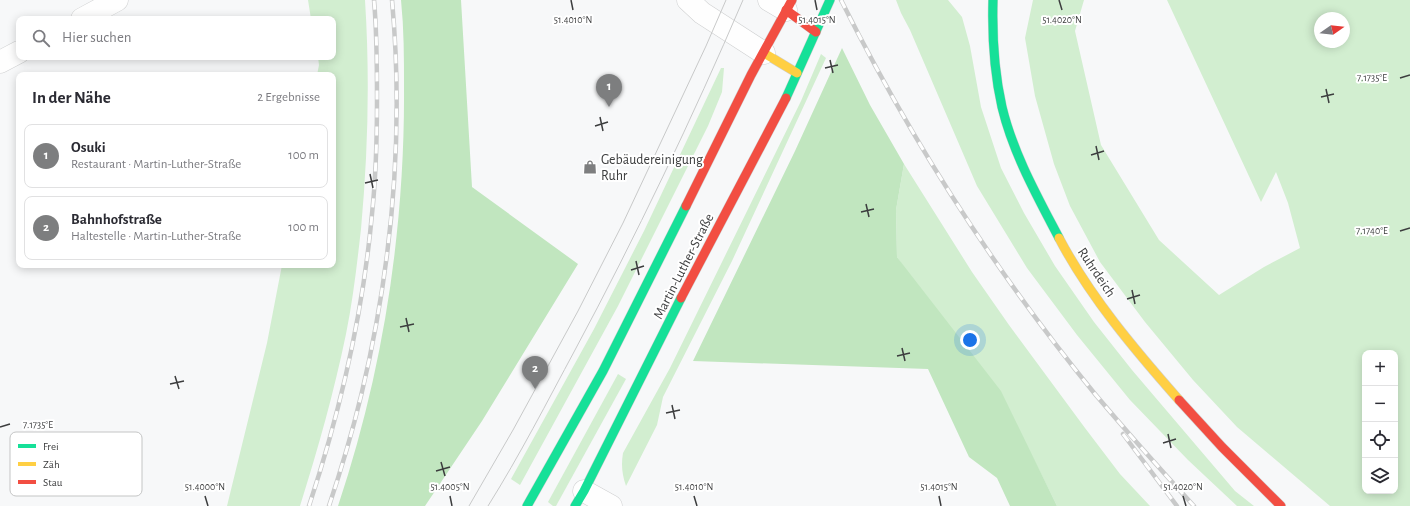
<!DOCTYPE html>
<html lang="de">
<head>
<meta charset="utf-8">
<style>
  body { margin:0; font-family:"Alegreya Sans",sans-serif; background:#f7f7f7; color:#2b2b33 }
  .controls { position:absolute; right:12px; bottom:12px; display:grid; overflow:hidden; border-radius:8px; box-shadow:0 2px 10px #0003 }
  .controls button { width:36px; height:36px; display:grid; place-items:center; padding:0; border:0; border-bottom:1px solid #e1e1e2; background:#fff; color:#2b2b33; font:20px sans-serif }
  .compass { position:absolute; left:1314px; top:12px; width:36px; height:36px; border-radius:50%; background:#fff; box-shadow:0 2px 10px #0003; rotate:76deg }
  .you { position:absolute; left:970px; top:340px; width:14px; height:14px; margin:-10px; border:3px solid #fff; border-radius:50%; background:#1a73e8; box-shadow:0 0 0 6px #1a73e833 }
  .badge { display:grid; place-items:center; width:26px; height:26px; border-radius:50%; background:#7d7e7f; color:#fff; font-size:13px; font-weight:700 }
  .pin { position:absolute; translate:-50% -33px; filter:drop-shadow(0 1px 2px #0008) }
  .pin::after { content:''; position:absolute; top:21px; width:14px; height:12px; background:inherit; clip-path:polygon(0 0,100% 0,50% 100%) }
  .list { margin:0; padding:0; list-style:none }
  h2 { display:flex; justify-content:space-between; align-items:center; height:52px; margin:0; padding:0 16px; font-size:17px }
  h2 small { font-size:13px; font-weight:400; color:#7c7c81 }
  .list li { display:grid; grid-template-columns:26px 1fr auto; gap:12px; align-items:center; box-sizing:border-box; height:64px; margin:0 8px 8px; padding:0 8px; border:1px solid #e1e1e2; border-radius:8px }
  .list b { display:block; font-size:15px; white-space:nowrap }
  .list p { margin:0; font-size:13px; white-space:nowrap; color:#7c7c81 }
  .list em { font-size:13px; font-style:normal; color:#7c7c81 }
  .icon { flex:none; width:22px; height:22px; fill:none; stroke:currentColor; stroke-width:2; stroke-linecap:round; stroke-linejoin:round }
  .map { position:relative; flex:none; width:1410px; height:506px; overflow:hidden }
  .search { position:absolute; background:#fff; box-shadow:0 2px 10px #0003; left:16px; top:16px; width:320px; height:44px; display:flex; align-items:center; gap:10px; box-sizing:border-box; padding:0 14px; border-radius:8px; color:#7c7c81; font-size:15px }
  .panel { position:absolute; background:#fff; box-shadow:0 2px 10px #0003; left:16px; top:72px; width:320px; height:196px; border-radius:8px }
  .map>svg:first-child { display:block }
</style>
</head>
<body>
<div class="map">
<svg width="1410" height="506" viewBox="0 0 1410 506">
  <rect width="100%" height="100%" fill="#f7f8f9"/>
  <g fill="#d2eed0" fill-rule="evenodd">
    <path d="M308 0H365C370 77 368 153 361 229 357 264 353 300 346 334 334 392 318 449 300 506H227L267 343 282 265H333V75H317L319 65 318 57H333V19H311Z"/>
    <path d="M896 0H948L962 17 970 46 981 107 1001 168 1024 213 1055 266 1094 322 1132 370 1235 491 1254 506H1237L1188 460 1130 400 1077 335 1027 268 977 186 910 30 901 13Z"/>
    <path d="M1033 0H1084L1075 31 1101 145 1159 240 1219 295 1264 267 1300 248 1288 203 1276 172 1261 202 1167 0H1410V506H1330L1237 427 1193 380 1145 322 1100 262 1070 206 1054 164 1035 96 1025 38ZM1320 18H1344V42H1320ZM1365 353H1395V491H1365Z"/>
    <path d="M821 54 826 58 732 261 663 397 657 425 626 486C622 474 621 465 623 453L670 368 801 101Z"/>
    <path d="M721 68H724L722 92 708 126 618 306 520 485 511 479 594 329 644 231Z"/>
    <path d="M904 164 972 272 1009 325 1085 428 1120 474 1150 506H1057L1030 452 897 257 896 210Z"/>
    <path d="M618 374 626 379 556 506H553L548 502Z"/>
  </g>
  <g fill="#c1e6bf">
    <path d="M401 0H461L472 187 578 264 482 421 425 506H338C383 372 405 229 404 87 404 58 404 29 401 0Z"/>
    <path d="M842 48 870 105 904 164 896 210 897 257 1001 391 1057 506H1010L997 478 969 457 928 369 693 361 795 151Z"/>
  </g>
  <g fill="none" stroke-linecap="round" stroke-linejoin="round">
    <g stroke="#cfd0d1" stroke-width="23">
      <g id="street">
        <path d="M688 0 702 13 764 53"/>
        <path d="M769 0 786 10"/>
        <path d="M82 19 117 0"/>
        <path d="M0 62 19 52"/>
        <path d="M584 491 611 506"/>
      </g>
    </g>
    <g stroke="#cfd0d1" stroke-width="10">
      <g id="fast">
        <path d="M993 0C992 36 994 72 1002 107 1013 153 1037 196 1059 238"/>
        <path d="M786 98 830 0"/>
        <path d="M527 506 603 371 686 206"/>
        <path d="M575 506 584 491 681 298"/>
      </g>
    </g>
    <g stroke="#cfd0d1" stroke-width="10">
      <g id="slow">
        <path d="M764 53 797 73"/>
        <path d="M1059 238C1090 297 1135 350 1179 400"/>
      </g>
    </g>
    <g stroke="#cfd0d1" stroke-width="10">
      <g id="jam">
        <path d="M786 10 816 32"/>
        <path d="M686 206 751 75 792 0"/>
        <path d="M681 298 786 98"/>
        <path d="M1179 400 1222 447 1281 506"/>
      </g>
    </g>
    <use href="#street" stroke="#fefefe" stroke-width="22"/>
    <use href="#fast" stroke="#16e098" stroke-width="9"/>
    <use href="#slow" stroke="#ffcf43" stroke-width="9"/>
    <use href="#jam" stroke="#f24e42" stroke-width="9"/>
    <g stroke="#c8c9c9" stroke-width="1">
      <path d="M469 506 513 430 578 311 623 223 706 46 726 0"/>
      <path d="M488 506C520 455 547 402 575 350 636 236 692 119 743 0"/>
    </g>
    <g stroke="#c8c9c9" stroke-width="4.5">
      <g id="rail">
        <path d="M841 0C911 140 996 273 1095 394 1127 432 1160 469 1194 506"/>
        <path d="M1123 434 1177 506"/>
        <path d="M309 506C340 412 363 313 372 214 376 176 377 138 377 100 377 66 377 33 374 0"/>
        <path d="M329 506C341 470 352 433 361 396 392 267 404 132 392 0"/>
      </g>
    </g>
    <use href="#rail" stroke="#fff" stroke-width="3" stroke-dasharray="9" stroke-linecap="butt"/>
  </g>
  <path fill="none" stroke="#3c3d3e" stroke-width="1.5" d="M571 0 573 10M815 0 817 10M1059 0 1062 10M830 60 833 73M825 68 838 65M1400 78 1410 75M1326 89 1329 103M1321 97 1334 94M600 117 603 131M595 126 608 122M1096 146 1099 160M1091 155 1104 151M370 174 373 188M365 183 378 180M866 204 869 217M861 212 874 209M1400 231 1410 228M636 261 639 275M631 270 644 266M1132 290 1135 304M1127 299 1140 295M406 318 409 332M400 327 414 324M902 348 905 361M897 356 910 353M175 376 179 389M170 384 184 381M672 405 675 419M666 413 680 410M0 427 10 424M1168 434 1171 448M1163 443 1176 439M441 462 445 476M436 471 450 467M205 496 208 506M450 496 452 506M694 496 697 506M939 496 941 506M1183 496 1186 506"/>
  <defs>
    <g id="shop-bare" transform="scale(1.08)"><path d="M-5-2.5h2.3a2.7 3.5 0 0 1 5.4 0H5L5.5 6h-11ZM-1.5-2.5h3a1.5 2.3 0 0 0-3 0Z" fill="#7d7e7f" stroke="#fff" stroke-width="2.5" paint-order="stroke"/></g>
  </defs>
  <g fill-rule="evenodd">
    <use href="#shop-bare" x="590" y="167"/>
  </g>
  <g text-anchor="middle" stroke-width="4" stroke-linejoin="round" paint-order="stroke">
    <g font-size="14" fill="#3c3d3e" stroke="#fff" text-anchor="start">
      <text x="601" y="164">Gebäudereinigung<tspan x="601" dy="16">Ruhr</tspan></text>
    </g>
    <g font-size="14" fill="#3c3d3e" stroke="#fff">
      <text transform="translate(683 266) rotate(-63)" y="5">Martin-Luther-Straße</text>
      <text transform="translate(1097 272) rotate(56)" y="5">Ruhrdeich</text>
    </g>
  </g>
  <rect x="10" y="432" width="132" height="64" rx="6" fill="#fff" stroke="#c4c5c5" stroke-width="1"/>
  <rect x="18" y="444" width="18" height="4" fill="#16e098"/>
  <rect x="18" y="462" width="18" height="4" fill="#ffcf43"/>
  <rect x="18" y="480" width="18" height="4" fill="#f24e42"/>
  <g font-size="11" fill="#3c3d3e">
    <text x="43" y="450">Frei</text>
    <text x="43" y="468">Zäh</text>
    <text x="43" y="486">Stau</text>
  </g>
  <g font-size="10" text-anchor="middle" fill="#3c3d3e" stroke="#fff" stroke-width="4" stroke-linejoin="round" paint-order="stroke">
    <text x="573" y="23">51.4010°N</text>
    <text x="817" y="23">51.4015°N</text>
    <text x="1062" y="23">51.4020°N</text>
    <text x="1372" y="81">7.1735°E</text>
    <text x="1372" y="234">7.1740°E</text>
    <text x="38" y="428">7.1735°E</text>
    <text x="205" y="490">51.4000°N</text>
    <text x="450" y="490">51.4005°N</text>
    <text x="694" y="490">51.4010°N</text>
    <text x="939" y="490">51.4015°N</text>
    <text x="1183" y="490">51.4020°N</text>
  </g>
</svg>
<div class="controls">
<button>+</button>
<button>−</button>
<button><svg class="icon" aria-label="locate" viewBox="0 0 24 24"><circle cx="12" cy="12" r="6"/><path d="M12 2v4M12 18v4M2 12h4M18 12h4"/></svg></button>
<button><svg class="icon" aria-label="layers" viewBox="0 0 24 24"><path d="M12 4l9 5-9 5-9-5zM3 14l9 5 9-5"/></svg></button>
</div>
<svg class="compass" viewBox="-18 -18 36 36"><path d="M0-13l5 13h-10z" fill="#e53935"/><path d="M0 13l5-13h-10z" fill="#7c7c81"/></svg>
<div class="you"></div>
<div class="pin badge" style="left:609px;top:107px">1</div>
<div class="pin badge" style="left:535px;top:389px">2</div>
<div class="search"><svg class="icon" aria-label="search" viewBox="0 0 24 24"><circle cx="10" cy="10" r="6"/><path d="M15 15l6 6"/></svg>Hier suchen</div>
<section class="panel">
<h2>In der Nähe<small>2 Ergebnisse</small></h2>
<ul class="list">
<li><span class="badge">1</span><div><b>Osuki</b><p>Restaurant · Martin-Luther-Straße</p></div><em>100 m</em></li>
<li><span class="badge">2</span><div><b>Bahnhofstraße</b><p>Haltestelle · Martin-Luther-Straße</p></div><em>100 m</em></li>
</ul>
</section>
</div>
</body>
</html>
